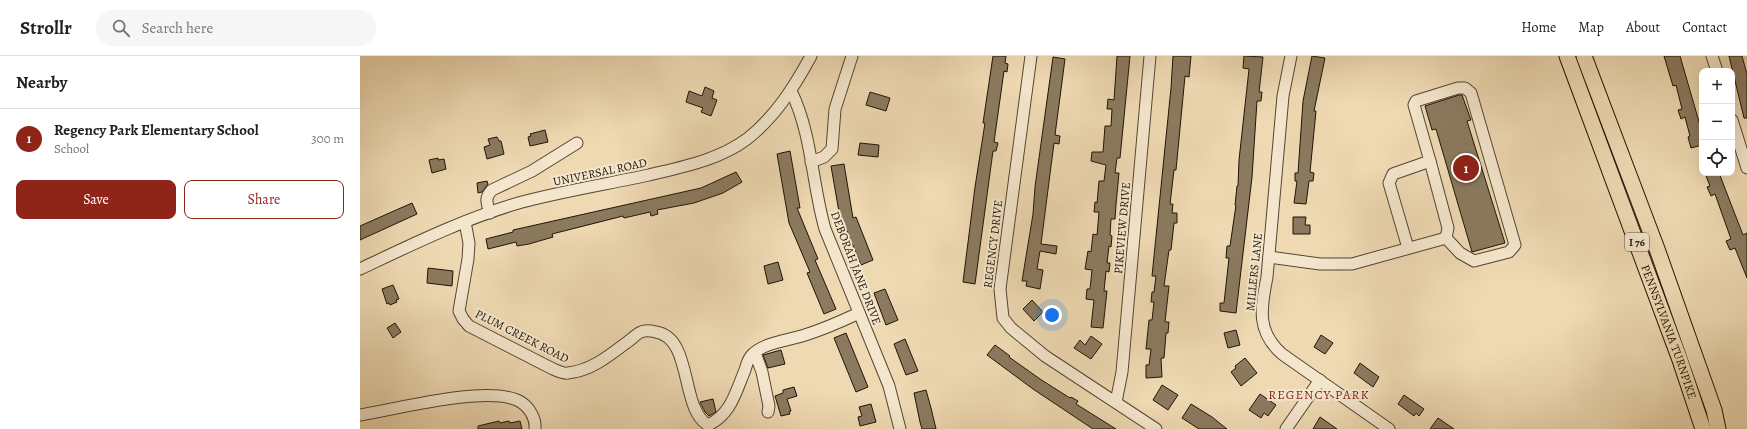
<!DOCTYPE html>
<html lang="en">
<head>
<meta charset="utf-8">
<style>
  body { margin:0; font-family:Alegreya,serif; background:#f6f6f6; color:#222 }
  .controls { position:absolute; right:12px; top:12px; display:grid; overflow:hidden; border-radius:8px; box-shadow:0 4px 16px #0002 }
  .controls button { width:36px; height:36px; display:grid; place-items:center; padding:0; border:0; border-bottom:1px solid #e0e0e0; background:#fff; color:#222; font:20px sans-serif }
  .you { position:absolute; left:692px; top:259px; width:14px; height:14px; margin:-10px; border:3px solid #fff; border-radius:50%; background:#1a73e8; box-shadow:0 0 0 6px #1a73e833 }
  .badge { display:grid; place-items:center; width:26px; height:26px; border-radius:50%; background:#8f2418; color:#fff; font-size:13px; font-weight:700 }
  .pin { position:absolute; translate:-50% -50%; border:2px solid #fff; box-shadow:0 1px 4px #0006 }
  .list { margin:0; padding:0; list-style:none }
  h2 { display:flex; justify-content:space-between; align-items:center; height:52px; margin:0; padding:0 16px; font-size:17px }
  h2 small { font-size:13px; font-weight:400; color:#767676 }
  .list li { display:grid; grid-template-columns:26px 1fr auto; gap:12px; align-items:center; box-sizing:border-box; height:60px; padding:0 16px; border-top:1px solid #e0e0e0 }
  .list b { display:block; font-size:15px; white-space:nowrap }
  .list p { margin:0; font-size:13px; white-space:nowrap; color:#767676 }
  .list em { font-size:13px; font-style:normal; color:#767676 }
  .actions { display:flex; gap:8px; padding:12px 16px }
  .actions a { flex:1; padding:9px 0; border:1px solid #8f2418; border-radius:8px; text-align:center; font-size:14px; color:#8f2418 }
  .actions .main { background:#8f2418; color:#fff }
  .icon { flex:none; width:22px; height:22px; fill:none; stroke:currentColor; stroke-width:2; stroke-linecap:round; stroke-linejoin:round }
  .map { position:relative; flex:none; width:1387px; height:373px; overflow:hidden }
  header { display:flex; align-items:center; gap:24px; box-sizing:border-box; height:56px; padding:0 20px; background:#fff; border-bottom:1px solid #e0e0e0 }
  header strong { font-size:19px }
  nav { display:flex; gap:22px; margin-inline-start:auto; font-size:14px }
  .search { width:280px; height:36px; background:#f6f6f6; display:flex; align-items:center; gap:10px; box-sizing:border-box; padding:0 14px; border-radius:22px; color:#767676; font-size:15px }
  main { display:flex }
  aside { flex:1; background:#fff }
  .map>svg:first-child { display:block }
</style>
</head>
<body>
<header>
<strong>Strollr</strong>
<div class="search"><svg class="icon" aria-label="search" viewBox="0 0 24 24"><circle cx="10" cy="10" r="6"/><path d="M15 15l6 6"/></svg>Search here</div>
<nav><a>Home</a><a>Map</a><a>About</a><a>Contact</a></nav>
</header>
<main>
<aside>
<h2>Nearby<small></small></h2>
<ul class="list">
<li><span class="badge">1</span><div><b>Regency Park Elementary School</b><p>School</p></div><em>300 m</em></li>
</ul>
<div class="actions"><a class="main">Save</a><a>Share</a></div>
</aside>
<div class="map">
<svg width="1387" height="373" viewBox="0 0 1387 373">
  <rect width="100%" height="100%" fill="#eed9b2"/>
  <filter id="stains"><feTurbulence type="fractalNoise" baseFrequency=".005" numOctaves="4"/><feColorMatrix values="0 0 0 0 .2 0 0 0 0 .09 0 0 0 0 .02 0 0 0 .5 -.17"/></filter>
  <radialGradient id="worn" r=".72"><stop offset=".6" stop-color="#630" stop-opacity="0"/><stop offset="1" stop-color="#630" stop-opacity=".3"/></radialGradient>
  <g fill="#8b7a5f" stroke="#1f1406">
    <path d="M633 0H646L645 7 648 8 647 16 644 15 634 86 638 87 636 95H633L615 228 603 226 615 131 625 67H623Z"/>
    <path d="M757 0H770L760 102H757L755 117H759L756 148 755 163H751L750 179 752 180 751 191 749 190 747 207H750L749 216 746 215 744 235H747L743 272 731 271 734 244 726 243 727 233H730L732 214 725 213 728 195 731 196 733 178 737 179 739 156H734L735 146 737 147 739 125H744L746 109 731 105 732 96H743L745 70H751L752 53H747L748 43 754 44Z"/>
    <path d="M813 0H831L829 21 825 20 816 114H814L810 148H813L812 157H817V167H814L811 194H809L804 230H809L805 266H809L808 277H806L804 302H801L802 321 786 322V309H789L791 293H786L789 264H792L794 246H791L792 236H794L796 220H792L811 32Z"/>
    <path d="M884 0 903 1 899 36H902L901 45H897L892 121 876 257 860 255V247H864L869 202H866L867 190H870L876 149H875L877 130H878L879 104 889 13 883 12Z"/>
    <path d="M952 0 965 2 954 55H956L950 116 954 117 953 125H949L946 148 934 147 937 125H935V117H938L943 45Z"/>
    <path d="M1304 0H1320L1342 76V89L1331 92 1328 81 1330 80 1325 61 1321 63 1318 54 1322 53 1316 29 1313 30Z"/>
    <path d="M1369 0H1382L1387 18V62H1384Z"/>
    <path d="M693 1 705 3 695 79 700 80 699 88 694 87 681 188 697 190 696 198 680 195 677 213 683 214 680 233 666 230 667 225H662L673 158 675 131Z"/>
    <path d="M345 31 354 35 352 42 357 44 351 60 341 56 343 52 326 46 329 35 342 40Z"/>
    <path d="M510 36 530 42 526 55 506 49Z"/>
    <path d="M1099 39H1102L1111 64 1107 65 1145 187 1112 196 1076 73 1072 74 1065 50Z"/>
    <path d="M185 74 188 86 170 90 168 81 171 80 170 78Z"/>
    <path d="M137 81 139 85H141L144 98 127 103 124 91 130 89 128 83Z"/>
    <path d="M500 87 519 89 518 101 498 99Z"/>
    <path d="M430 95 440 152H437L458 203 455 204 476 253 464 258 447 217 450 216 429 167 417 98Z"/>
    <path d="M78 102V104L84 103 86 113 72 117 69 104Z"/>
    <path d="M484 108 493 162 496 161 513 204 501 209 479 156 471 110Z"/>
    <path d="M376 116 382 126 363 137 334 147 297 154 298 158 291 160 290 156 264 162 263 160 192 178 193 181 169 188 157 190 156 186 128 193 126 183 153 176V174L341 132Z"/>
    <path d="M1345 117H1359L1383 179 1387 177V222L1375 192 1370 194 1366 185 1371 183 1355 138 1351 140 1347 131 1350 130Z"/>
    <path d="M127 125 128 128 122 136 118 137 117 127Z"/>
    <path d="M52 147 57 158 0 184V170Z"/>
    <path d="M933 161H946L945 169H950V178H933Z"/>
    <path d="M418 206 423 224 408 228 404 210Z"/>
    <path d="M68 212 93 215 92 230 67 227Z"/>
    <path d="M33 229 39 243 36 244 37 246 30 249 29 247 27 248 22 233Z"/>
    <path d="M525 233 538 264 526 269 514 237Z"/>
    <path d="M672 244 683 256 674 265 663 253Z"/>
    <path d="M35 267 41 276 33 282 27 272Z"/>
    <path d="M876 274 880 289 868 292 864 277Z"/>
    <path d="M486 277 508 331 496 336 474 282Z"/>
    <path d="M961 279 973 287 965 298 954 291Z"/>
    <path d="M731 280 742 288 731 303 714 292 720 284 725 289Z"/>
    <path d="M545 283 558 315 546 319 534 288Z"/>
    <path d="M635 289 650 300 649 301 680 323 710 342 711 341 718 345 716 348 756 373H733L673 333 627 299Z"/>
    <path d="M421 294 425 308 408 312 403 299Z"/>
    <path d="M885 302 897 317 881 330 871 316 876 312 875 310Z"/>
    <path d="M1000 307 1019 321 1013 331 994 317Z"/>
    <path d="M802 329 818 339 808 354 793 344Z"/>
    <path d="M434 331 437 340 427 343 431 355 429 356 430 358 421 360 415 340 423 337V334Z"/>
    <path d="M566 334 571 352 576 373H562L560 366 554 337Z"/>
    <path d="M900 338 916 349 908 360 904 357 901 362 889 354Z"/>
    <path d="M1044 339 1064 353 1059 360 1056 357 1054 360 1038 348Z"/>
    <path d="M353 343 356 356 349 360 345 356 340 346Z"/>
    <path d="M511 348 516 366 500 370 498 361 502 360 499 351Z"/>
    <path d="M831 348 852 361 867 373H839L822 362Z"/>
    <path d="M960 361 977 373H953Z"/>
    <path d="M1078 362 1094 373H1070Z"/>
    <path d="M139 365 140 367 149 365 150 367 160 365 162 373H118V370Z"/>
  </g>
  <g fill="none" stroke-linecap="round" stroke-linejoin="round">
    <g stroke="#534531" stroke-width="13">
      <g id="minor">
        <path d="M671 0 640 233 643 262 651 272 685 300 796 373"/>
        <path d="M931 0 923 40 907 221C901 252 896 275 922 298L1029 373"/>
        <path d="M1352 0 1357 15"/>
        <path d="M431 35C452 77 452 128 465 173L529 330 540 373"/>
        <path d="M1372 64 1387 112"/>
        <path d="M1070 105 1088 172 1086 182"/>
        <path d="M451 106 464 101 472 93 475 53 492 0"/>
        <path d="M130 157C127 147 124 142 132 134L172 115 217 87"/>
        <path d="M105 166 109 187 108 203 99 255 103 263 109 270 193 313C198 315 203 318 208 317 230 315 249 300 266 287 271 284 276 278 281 276 285 274 292 275 296 276 333 282 320 353 348 369 371 359 376 335 385 314 386 310 388 304 391 300 401 287 430 284 445 279 464 273 482 265 499 257"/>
        <path d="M909 201 960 208H992L1086 182 1100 197 1114 205 1149 196 1155 189 1111 37 1105 32H1098L1056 45 1054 49 1070 105 1033 118 1029 127 1048 192"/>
        <path d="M0 213C53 188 106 162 162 146 203 135 247 128 289 119 322 111 359 104 387 83 416 60 434 31 451 0"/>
        <path d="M395 297 402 316 409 350 408 356"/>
        <path d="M756 346 762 316 790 0"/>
        <path d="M0 359C38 353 123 330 157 344 168 349 176 361 175 373"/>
        <path d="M926 373 960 324"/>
      </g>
    </g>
    <g stroke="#1f1406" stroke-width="17">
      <g id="highway">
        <path id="s1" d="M1207 0 1320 304 1343 373"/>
        <path d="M1224 0 1297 193 1354 354 1358 373"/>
      </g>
    </g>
    <use href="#minor" stroke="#f4e6cd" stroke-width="11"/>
    <use href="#highway" stroke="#eed9b2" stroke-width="15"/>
  </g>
  <g text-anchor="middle" stroke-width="4" stroke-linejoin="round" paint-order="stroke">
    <rect fill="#f4e6cd" stroke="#5f5342" stroke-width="1" x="1265" y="177" width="24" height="18" rx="3"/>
    <g font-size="11" font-weight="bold" fill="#1f1406">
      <text x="1277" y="190">I 76</text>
    </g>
    <g font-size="12" fill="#1f1406" stroke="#f4e6cd">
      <text transform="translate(240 116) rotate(-12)" y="4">UNIVERSAL ROAD</text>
      <text transform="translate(762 172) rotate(-85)" y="4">PIKEVIEW DRIVE</text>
      <text transform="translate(633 188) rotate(-83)" y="4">REGENCY DRIVE</text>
      <text transform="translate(496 212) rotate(69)" y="4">DEBORAH JANE DRIVE</text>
      <text transform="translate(894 216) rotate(-84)" y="4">MILLERS LANE</text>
      <text dy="4" stroke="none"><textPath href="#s1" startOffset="294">PENNSYLVANIA TURNPIKE</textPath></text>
      <text transform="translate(162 280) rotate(27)" y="4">PLUM CREEK ROAD</text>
    </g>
    <g font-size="13" letter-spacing="1" fill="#7a1f14" stroke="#f4e6cd">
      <text x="959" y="343">REGENCY PARK</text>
    </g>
  </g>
  <rect width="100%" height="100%" filter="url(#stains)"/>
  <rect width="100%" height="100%" fill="url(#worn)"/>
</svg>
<div class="controls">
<button>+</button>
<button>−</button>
<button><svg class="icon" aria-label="locate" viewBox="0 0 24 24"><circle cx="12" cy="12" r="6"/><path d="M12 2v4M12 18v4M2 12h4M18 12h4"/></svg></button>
</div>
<div class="you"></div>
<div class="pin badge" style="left:1106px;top:112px">1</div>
</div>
</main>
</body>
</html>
